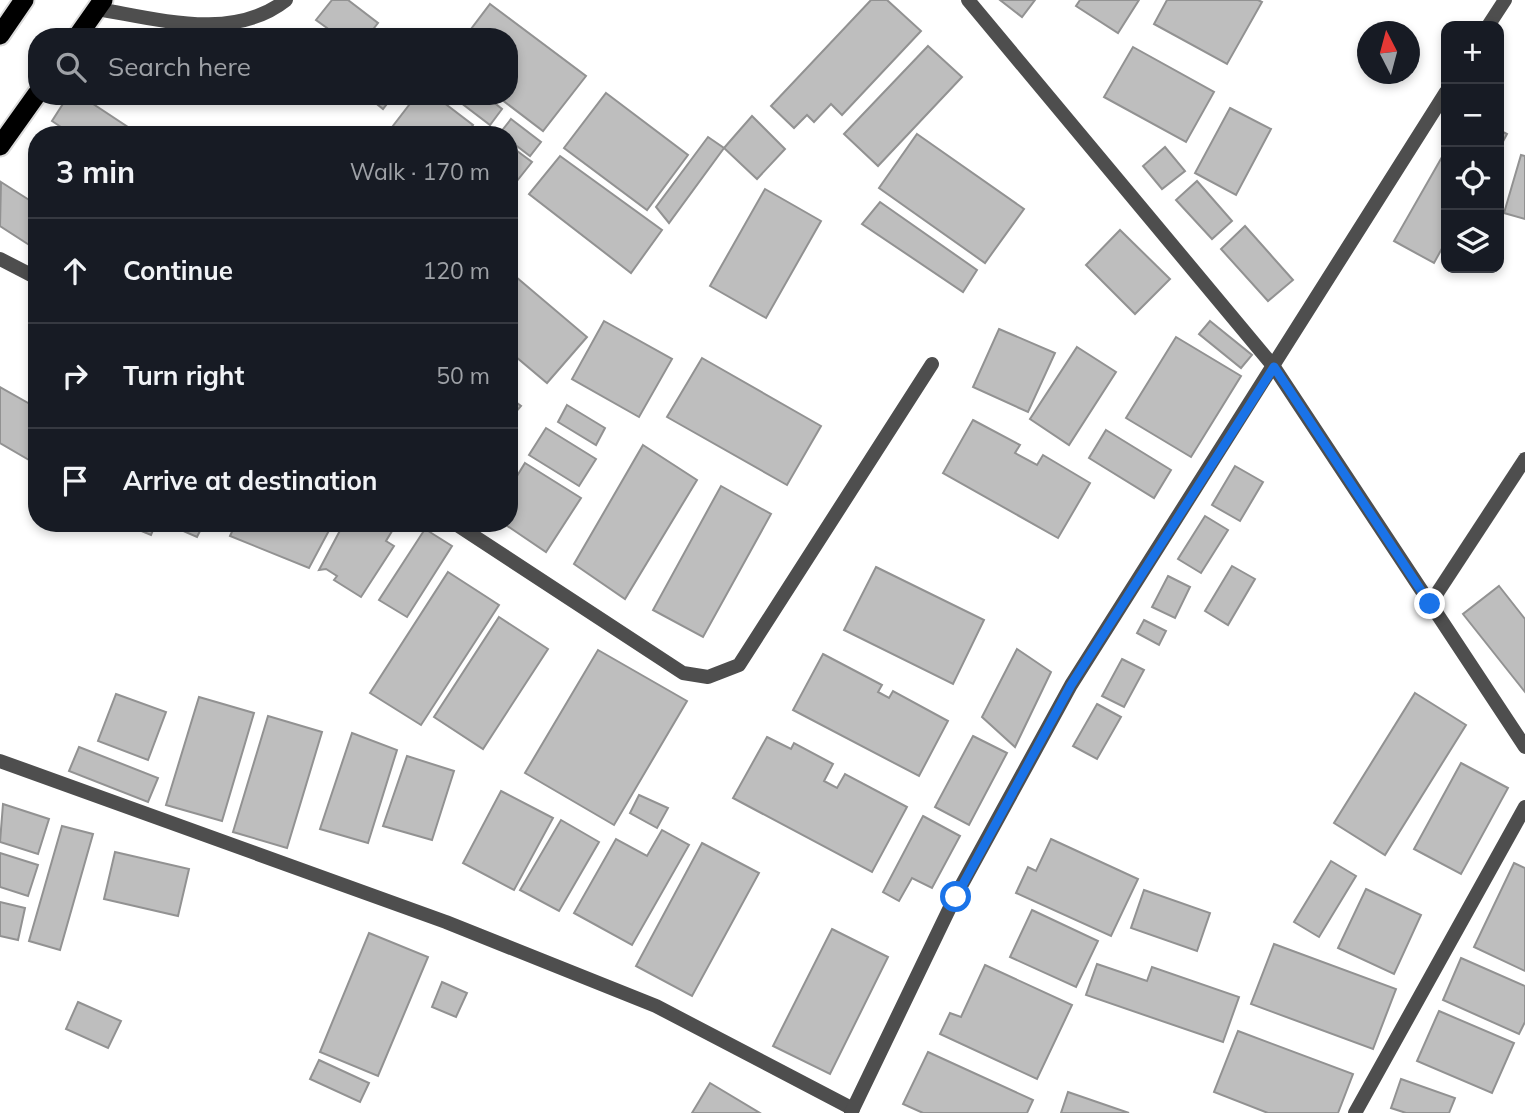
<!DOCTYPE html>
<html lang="en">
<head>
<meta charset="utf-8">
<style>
  body { margin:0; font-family:Mulish,sans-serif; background:#242831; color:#f1f3f6 }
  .controls { position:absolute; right:21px; top:21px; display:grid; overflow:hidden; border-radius:14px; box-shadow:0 4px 10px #0003 }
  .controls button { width:63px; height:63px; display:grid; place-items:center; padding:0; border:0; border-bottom:2px solid #363941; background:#171b24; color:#f1f3f6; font:35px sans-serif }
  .compass { position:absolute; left:1357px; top:21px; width:63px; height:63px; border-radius:50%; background:#171b24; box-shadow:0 4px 10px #0003; rotate:354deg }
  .stop { position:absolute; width:21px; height:21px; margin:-16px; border:5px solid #1a73e8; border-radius:50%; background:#fff }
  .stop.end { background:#1a73e8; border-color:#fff; box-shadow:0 2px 7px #0008 }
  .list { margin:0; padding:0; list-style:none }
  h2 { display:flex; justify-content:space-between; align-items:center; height:91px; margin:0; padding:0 28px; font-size:30px }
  h2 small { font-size:23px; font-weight:400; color:#9ea1a6 }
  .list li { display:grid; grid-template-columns:46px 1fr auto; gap:21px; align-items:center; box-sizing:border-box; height:105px; padding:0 28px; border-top:2px solid #363941 }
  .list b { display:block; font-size:26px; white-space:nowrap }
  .list em { font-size:23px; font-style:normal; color:#9ea1a6 }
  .icon { flex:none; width:38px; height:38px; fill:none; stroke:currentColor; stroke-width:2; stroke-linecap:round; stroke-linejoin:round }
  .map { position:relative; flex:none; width:1525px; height:1113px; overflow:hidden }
  .search { position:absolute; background:#171b24; box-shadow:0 4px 10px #0003; left:28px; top:28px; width:490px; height:77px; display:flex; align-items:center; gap:18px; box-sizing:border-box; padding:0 24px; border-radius:28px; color:#9ea1a6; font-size:26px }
  .panel { position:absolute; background:#171b24; box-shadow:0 4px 10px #0003; left:28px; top:126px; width:490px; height:406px; border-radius:28px }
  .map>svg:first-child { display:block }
</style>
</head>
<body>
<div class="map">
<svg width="1525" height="1113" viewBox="0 0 1525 1113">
  <rect width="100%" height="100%" fill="#fff"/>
  <g fill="#bebebe" stroke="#929292" stroke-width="2">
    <path d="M332 0H348L378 23 367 37H321L327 28 316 20Z"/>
    <path d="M871 0H887L921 31 842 115 831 104 814 122 807 115 794 128 771 106Z"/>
    <path d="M1000 0H1035L1022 17Z"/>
    <path d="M1080 0H1139L1118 33 1076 6Z"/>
    <path d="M1167 0H1258L1262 2 1227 64 1154 24Z"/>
    <path d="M490 4 586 76 543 131 497 96H509V37H465Z"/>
    <path d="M928 46 962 77 878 166 844 134Z"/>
    <path d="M1133 47 1214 92 1186 142 1104 97Z"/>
    <path d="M606 93 688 155 647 210 564 148Z"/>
    <path d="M68 96H81L140 135H73L52 121Z"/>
    <path d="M367 96H393L383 109Z"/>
    <path d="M416 96H435L473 125 465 135H386Z"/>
    <path d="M452 96H486L502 109 490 125Z"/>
    <path d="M1230 108 1271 129 1236 195 1195 173Z"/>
    <path d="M752 116 785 149 757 179 724 148Z"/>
    <path d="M511 119 541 142 530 156 509 140V135L500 133Z"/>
    <path d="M1499 130 1507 134 1499 149Z"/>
    <path d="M917 134 1024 209 985 263 879 188Z"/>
    <path d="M708 137 724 148 669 223 656 207Z"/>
    <path d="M509 145 532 162 509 191Z"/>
    <path d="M1165 147 1185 171 1162 189 1143 166Z"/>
    <path d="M1446 150V241L1434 263 1394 241Z"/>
    <path d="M1521 155 1525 156V219L1504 213Z"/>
    <path d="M560 156 662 230 631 273 529 194Z"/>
    <path d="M1197 181 1232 221 1212 239 1176 200Z"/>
    <path d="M1 182 37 205V250L0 226Z"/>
    <path d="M765 189 821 221 766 318 710 286Z"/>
    <path d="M880 202 977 270 963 292 862 224Z"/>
    <path d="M1245 226 1293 280 1268 301 1221 249Z"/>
    <path d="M1120 230 1170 279 1135 314 1086 265Z"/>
    <path d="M509 271 587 337 547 383 509 351Z"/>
    <path d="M604 321 672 359 639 417 572 379Z"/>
    <path d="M1210 321 1252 355 1241 368 1199 334Z"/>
    <path d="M999 329 1055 353 1028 412 973 387Z"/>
    <path d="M1176 337 1241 376 1191 457 1126 418Z"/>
    <path d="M1077 347 1116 372 1069 445 1030 419Z"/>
    <path d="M702 358 821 426 787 485 667 417Z"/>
    <path d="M0 387 37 408V447L29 460 0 443Z"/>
    <path d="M509 397 521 406 509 420Z"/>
    <path d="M567 405 605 428 596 445 558 422Z"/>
    <path d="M973 420 1020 445 1015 453 1037 465 1043 455 1090 483 1058 538 943 473Z"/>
    <path d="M546 428 596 459 579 486 529 455Z"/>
    <path d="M1106 430 1171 470 1154 498 1089 458Z"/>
    <path d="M643 445 697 480 625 599 574 564Z"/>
    <path d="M525 463 581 498 546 552 503 523H509V489Z"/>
    <path d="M1235 466 1263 482 1240 521 1212 505Z"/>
    <path d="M721 486 771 514 703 637 653 610Z"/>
    <path d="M1205 516 1228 530 1201 573 1178 559Z"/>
    <path d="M122 523H156L151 535Z"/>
    <path d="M165 523H204L197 537Z"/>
    <path d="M236 523H333L309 568 230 536Z"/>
    <path d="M344 523H397L386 541 394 546 361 597 334 580 337 576 326 569 319 570Z"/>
    <path d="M425 529 452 546 407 617 379 600Z"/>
    <path d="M1232 566 1255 579 1228 625 1205 611Z"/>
    <path d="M876 567 984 620 953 684 844 630Z"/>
    <path d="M448 572 499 605 421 725 370 693Z"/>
    <path d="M1168 576 1190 587 1175 618 1152 607Z"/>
    <path d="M1499 586 1525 619V692L1463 614Z"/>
    <path d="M499 617 548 649 483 749 434 717Z"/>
    <path d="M1144 620 1166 631 1159 645 1137 633Z"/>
    <path d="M1017 649 1051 672 1015 747 982 717Z"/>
    <path d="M598 650 687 701 614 825 525 773Z"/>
    <path d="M823 654 882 685 878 692 889 698 893 691 948 721 919 776 793 710Z"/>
    <path d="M1122 659 1144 670 1124 707 1102 696Z"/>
    <path d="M1415 693 1466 725 1385 855 1334 823Z"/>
    <path d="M116 694 166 712 148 760 98 741Z"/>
    <path d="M199 697 254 713 222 821 166 805Z"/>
    <path d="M1097 704 1121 717 1097 759 1073 746Z"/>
    <path d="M268 716 322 732 287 848 233 832Z"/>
    <path d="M352 733 397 750 368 843 320 829Z"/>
    <path d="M973 736 1007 753 969 825 935 807Z"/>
    <path d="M767 737 791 749 794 743 833 764 824 781 837 788 845 774 907 807 872 872 733 798Z"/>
    <path d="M79 747 158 778 148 802 69 771Z"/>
    <path d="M407 756 454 771 432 840 383 826Z"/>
    <path d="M1461 763 1508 788 1461 874 1414 849Z"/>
    <path d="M501 791 553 818 514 890 463 863Z"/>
    <path d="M639 795 668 808 657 828 630 813Z"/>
    <path d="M3 804 49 819 38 854 0 842Z"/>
    <path d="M923 816 960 836 932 888 912 878 899 901 883 892Z"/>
    <path d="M561 820 599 842 559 911 520 890Z"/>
    <path d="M62 826 93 834 60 950 29 941Z"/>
    <path d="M662 830 689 845 632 945 574 913 616 839 647 856Z"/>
    <path d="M1051 839 1138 879 1111 936 1016 893 1028 867 1036 871Z"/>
    <path d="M702 843 759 873 692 996 636 966Z"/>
    <path d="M115 852 189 869 178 916 104 899Z"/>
    <path d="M0 853 38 865 28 896 0 887Z"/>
    <path d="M1331 861 1356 876 1319 937 1294 922Z"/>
    <path d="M1514 863 1525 868V971L1474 947Z"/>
    <path d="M1366 889 1421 915 1394 974 1338 948Z"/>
    <path d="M1144 890 1210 913 1197 951 1131 928Z"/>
    <path d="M0 902 25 908 18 940 0 936Z"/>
    <path d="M1032 910 1098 941 1076 987 1010 957Z"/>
    <path d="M832 929 888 957 830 1074 773 1046Z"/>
    <path d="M369 933 428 957 378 1076 320 1052Z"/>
    <path d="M1274 944 1396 989 1373 1049 1251 1004Z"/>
    <path d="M1461 958 1525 986V1022L1519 1034 1443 1000Z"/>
    <path d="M1097 964 1147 981 1152 967 1239 997 1223 1042 1086 995Z"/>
    <path d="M985 965 1072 1005 1037 1079 940 1034 950 1013 961 1017Z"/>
    <path d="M442 982 467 993 456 1017 432 1007Z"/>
    <path d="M78 1002 121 1021 108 1048 66 1029Z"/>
    <path d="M1439 1011 1514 1043 1492 1093 1417 1061Z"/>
    <path d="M1238 1031 1353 1074 1338 1113H1268L1214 1092Z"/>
    <path d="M928 1052 1033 1100 1027 1113H923L903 1104Z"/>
    <path d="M319 1060 369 1083 360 1102 310 1079Z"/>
    <path d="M1401 1079 1455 1098 1449 1113H1406L1391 1108Z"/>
    <path d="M710 1083 760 1113H692Z"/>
    <path d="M1068 1092 1129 1113H1061Z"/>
  </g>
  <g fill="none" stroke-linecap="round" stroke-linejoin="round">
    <g stroke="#dbdbdb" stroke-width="23">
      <g id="trunk">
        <path d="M0 35 24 0"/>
        <path d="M77 37 103 0"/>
        <path d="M0 146 37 94"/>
      </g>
    </g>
    <g stroke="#4e4e4e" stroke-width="14">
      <path d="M97 9C158 19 233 42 286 0"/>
      <path d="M1430 604 1525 459"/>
    </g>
    <g stroke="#4e4e4e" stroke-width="14">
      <path d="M968 0 1274 367 1525 747"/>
      <path d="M1488 26 1505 0"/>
      <path d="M0 259 37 278"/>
      <path d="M454 523 683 673 708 677 739 665 932 364"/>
      <path d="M0 761 446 922 656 1006 853 1109"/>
      <path d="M851 1113 955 897 1071 685 1446 92"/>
      <path d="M1355 1113 1525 807"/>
    </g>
    <use href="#trunk" stroke="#000" stroke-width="19"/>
  </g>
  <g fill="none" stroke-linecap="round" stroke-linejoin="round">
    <path stroke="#1a73e8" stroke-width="9" d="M956 897 1071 685 1274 367 1430 604"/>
  </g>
</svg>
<div class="controls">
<button>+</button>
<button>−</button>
<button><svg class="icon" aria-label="locate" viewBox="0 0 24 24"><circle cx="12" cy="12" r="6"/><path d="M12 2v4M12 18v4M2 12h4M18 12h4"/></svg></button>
<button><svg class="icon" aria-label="layers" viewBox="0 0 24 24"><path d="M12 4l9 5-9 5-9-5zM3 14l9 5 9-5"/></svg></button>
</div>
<svg class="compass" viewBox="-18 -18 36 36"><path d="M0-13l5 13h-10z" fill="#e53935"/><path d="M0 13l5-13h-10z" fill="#9ea1a6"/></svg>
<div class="stop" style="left:956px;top:897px"></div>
<div class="stop end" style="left:1430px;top:604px"></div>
<div class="search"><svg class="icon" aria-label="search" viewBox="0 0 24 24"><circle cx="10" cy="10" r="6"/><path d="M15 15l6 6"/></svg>Search here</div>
<section class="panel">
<h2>3 min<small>Walk · 170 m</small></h2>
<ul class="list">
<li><svg class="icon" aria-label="ahead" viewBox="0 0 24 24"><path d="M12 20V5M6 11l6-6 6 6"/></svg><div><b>Continue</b></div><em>120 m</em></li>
<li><svg class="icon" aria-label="right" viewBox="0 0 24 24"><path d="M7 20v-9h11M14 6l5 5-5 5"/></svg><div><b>Turn right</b></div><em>50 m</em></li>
<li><svg class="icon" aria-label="arrive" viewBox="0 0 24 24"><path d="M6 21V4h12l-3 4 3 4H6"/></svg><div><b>Arrive at destination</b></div></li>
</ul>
</section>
</div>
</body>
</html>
